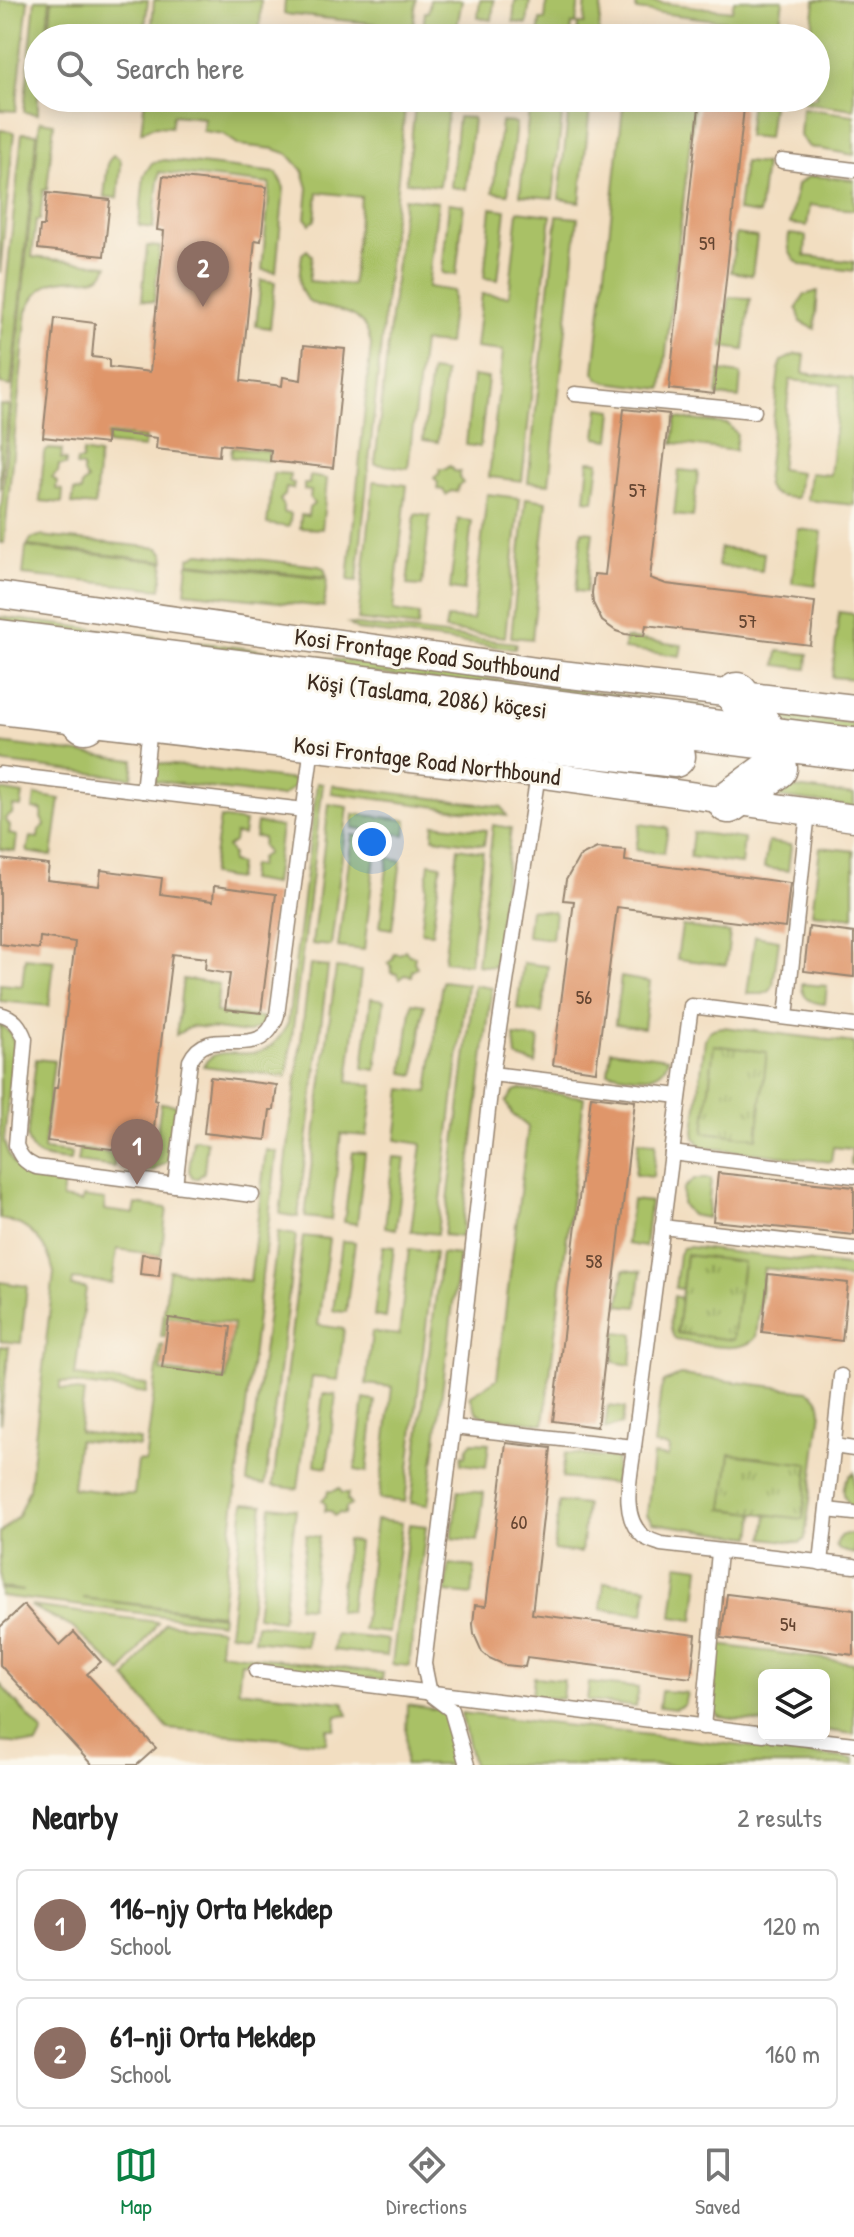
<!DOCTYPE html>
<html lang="en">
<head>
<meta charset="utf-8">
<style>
  body { margin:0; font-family:"Patrick Hand",sans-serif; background:#f2f2f2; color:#222 }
  .controls { position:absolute; right:24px; bottom:24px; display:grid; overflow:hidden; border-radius:12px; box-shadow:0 4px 20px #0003 }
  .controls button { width:72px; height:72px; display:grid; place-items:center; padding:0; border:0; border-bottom:2px solid #e0e0e0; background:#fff; color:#222; font:40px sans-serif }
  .you { position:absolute; left:372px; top:842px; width:28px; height:28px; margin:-20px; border:6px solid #fff; border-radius:50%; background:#1a73e8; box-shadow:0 0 0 12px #1a73e833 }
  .badge { display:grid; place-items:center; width:52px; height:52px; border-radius:50%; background:#0b8043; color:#fff; font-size:26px; font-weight:700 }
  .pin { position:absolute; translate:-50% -66px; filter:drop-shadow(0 2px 4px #0008) }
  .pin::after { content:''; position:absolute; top:42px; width:28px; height:24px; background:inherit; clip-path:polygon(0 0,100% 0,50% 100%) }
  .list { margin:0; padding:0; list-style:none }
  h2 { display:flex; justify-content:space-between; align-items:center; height:104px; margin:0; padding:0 32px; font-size:34px }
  h2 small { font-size:26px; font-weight:400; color:#767676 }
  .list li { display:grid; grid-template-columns:52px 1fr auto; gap:24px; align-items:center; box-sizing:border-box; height:112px; margin:0 16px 16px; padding:0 16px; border:2px solid #e0e0e0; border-radius:12px }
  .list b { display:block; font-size:30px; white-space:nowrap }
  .list p { margin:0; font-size:26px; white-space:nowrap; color:#767676 }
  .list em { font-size:26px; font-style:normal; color:#767676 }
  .icon { flex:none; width:44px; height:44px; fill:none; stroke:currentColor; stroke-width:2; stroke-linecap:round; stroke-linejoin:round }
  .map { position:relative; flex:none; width:854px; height:1765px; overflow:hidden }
  .search { position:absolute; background:#fff; box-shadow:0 4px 20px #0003; left:24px; right:24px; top:24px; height:88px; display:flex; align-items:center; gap:20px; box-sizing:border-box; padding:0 28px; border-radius:44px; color:#767676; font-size:30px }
  .sheet { height:360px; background:#fff }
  nav { display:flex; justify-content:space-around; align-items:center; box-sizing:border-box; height:112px; border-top:2px solid #e0e0e0; background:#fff; font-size:22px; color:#767676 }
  nav a { display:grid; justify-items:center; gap:4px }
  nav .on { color:#0b8043 }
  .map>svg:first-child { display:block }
</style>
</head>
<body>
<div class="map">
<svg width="854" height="1765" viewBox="0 0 854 1765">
  <defs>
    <pattern id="park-tufts" width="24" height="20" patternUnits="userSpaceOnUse" patternTransform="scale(2)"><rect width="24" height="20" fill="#a9c166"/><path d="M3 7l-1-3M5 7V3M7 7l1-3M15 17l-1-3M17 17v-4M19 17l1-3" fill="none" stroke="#8b9d53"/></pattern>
  </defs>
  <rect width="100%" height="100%" fill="#fbf7ec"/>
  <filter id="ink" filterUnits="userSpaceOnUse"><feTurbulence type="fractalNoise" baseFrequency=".0125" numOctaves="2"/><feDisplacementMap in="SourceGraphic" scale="16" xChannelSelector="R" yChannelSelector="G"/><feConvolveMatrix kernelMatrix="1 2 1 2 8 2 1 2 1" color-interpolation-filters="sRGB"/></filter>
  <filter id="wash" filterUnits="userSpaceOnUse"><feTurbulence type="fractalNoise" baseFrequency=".006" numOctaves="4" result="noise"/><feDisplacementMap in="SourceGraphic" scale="32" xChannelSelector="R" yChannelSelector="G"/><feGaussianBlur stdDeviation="1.8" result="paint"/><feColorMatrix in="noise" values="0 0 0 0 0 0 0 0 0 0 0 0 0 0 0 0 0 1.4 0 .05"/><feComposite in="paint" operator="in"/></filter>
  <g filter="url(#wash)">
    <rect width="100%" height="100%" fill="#f2dec1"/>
    <g fill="#a9c166" stroke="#727642" stroke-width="2">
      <path d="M0 0H28L16 111 0 110Z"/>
      <path d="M35 0H50L46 38H38V114L24 112Z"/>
      <path d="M52 0H148L144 38H98L49 33Z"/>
      <path d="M154 0H261L260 26 263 38H151Z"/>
      <path d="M285 0H416L412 38H377L379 24 284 14Z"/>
      <path d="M430 0H462L455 38H422L425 12H428Z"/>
      <path d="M480 0H494L492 20 478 18Z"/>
      <path d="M515 0H530L527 24 513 22Z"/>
      <path d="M547 0H579L576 24H572L571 38H538L540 20H545Z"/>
      <path d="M586 0H602L598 38H577L578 24H584Z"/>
      <path d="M637 0 732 11 734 0H783L779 28 636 10Z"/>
      <path d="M815 0H854V109L803 102V98H816V38H811Z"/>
      <path d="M145 98H406L357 581 348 580 371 345C362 291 309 324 300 286 298 276 301 264 302 254L307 250 312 255 309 281 352 285 361 197 318 192 315 220 310 224 305 218 308 188 303 171 288 154 274 149 239 145 223 134 203 131 204 118 173 115 171 127 154 126 141 132Z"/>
      <path d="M416 98H476L475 103 449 100 439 186 406 182Z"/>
      <path d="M504 98H564L553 198 520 195 529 110 503 106Z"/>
      <path d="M570 98H591L580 202 559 199Z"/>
      <path d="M624 98H695L662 389 606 382 599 379 594 372Z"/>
      <path d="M751 101 772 104 768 138 747 136Z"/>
      <path d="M802 108 854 115V155L809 147 800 136Z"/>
      <path d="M458 117 473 118 466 189 451 187Z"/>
      <path d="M40 121 54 123 47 190H43L40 220H36L32 257 108 265C97 299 51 254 27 311L4 543H0V519Z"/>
      <path d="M501 122 516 123 508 194 493 192Z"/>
      <path d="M0 130 14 132 0 273Z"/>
      <path d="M22 133 37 134 11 386 0 384V345Z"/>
      <path d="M113 155 120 159 121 163 118 198 104 197 108 162Z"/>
      <path d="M164 160 277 173 284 188 276 272 262 270 270 184 159 172 153 228 139 226 144 175 152 163Z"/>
      <path d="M744 162 765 164 759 214 738 211Z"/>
      <path d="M814 176 854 180V210L810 205 807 226 790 224 797 185 808 177Z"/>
      <path d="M404 198 438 202 428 287 454 291 448 344 423 342 408 468 375 464Z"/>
      <path d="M449 203 464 205 456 275 442 273Z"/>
      <path d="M491 208 506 210 498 280 484 278Z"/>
      <path d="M518 211 551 215 522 481 489 477 503 351 476 348 482 294 509 296Z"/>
      <path d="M557 216 578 218 549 484 528 482Z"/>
      <path d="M736 234 757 237 752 275 731 272Z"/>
      <path d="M789 234 806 236 805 256 854 262V271L802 265C789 258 787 248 789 234Z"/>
      <path d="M147 246 160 247 154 302 142 300Z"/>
      <path d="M261 280 275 282 270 328 256 326Z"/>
      <path d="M818 291 815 329 801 322 797 308 804 295Z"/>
      <path d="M729 297 750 299 744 350 723 347Z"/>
      <path d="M796 354 805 355 803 373 854 379V505L807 500 810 473 830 475 840 385 790 380 780 469 800 472 797 498C784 497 770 498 766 483L779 369 782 361Z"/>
      <path d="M431 371 445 373 438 442 423 440Z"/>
      <path d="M720 371 741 374 739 398 717 396Z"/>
      <path d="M473 376 488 378 480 447 466 445Z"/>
      <path d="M0 405 9 406 0 490Z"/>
      <path d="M599 408 613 410 610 440 596 438Z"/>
      <path d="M676 418 728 424 737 434 735 451 673 443Z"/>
      <path d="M108 434 145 438 144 448 107 444Z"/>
      <path d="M232 448 269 451 268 461 231 457Z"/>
      <path d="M49 449 62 450 61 459 66 460V465H59L58 472 52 477 57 482 56 489 63 490 62 503 40 501 44 453Z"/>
      <path d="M83 452 99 455 95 506 72 504 74 491 81 492 82 485 87 480 83 474V467L76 466 77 461H82Z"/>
      <path d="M589 461 599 462 594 501 585 500Z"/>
      <path d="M450 466 454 471 460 472 459 478 463 483 458 486 457 492 451 491 446 495 443 490 437 489 438 483 434 478 439 474 440 469H446Z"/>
      <path d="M679 470 698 472 693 517 674 515Z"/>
      <path d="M273 473 290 474 289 482 294 483 293 489 286 488 285 495 280 500 284 506V513L291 514 289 527 267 524Z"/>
      <path d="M310 476 327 479 322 529 300 528 301 515 308 516 309 508 314 504 310 498 311 491 304 490V484H309Z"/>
      <path d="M374 481 407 485 393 611 419 615 418 627 358 620Z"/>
      <path d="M487 494 520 498 505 637 445 630 447 618 473 620Z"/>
      <path d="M526 498 547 501 532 639 511 637Z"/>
      <path d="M415 514 430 516 422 586 407 585Z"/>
      <path d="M458 519 472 521 464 591 450 589Z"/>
      <path d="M798 529 822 532 816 586 792 583Z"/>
      <path d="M582 531 593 532 586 592 576 591Z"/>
      <path d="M39 536 159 548 164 554 165 561 27 546 31 539Z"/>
      <path d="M26 547 164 562 161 589 23 575Z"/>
      <path d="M720 548 764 553 762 571 718 566Z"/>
      <path d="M199 553 319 566 324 568 327 577 189 563V558Z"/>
      <path d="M188 564 327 579 324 607 185 592Z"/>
      <path d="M839 612 854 614V679L832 677Z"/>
      <path d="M0 617 159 637 158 647 0 627Z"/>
      <path d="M349 624 516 643 515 649 357 630Z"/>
      <path d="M625 638 682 645 680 656 624 649Z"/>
      <path d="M172 639 700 705 715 714 170 649Z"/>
      <path d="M778 651 808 654 807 669 776 665Z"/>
      <path d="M770 714 854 724V733L794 726Z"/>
      <path d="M0 743 134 760 132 778 6 763 0 761Z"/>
      <path d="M157 763 295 780 294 787 281 797 155 781Z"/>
      <path d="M317 783 323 784 287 1077 203 1066C222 1033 260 1080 288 1023Z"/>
      <path d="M332 785 502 807 507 816 331 793Z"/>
      <path d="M795 788 854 795V807L777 797 775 793Z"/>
      <path d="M0 790 23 794 21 807 13 806 12 814 5 819 10 826 9 834 17 836 15 851 0 849Z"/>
      <path d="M35 795 60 799 52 856 27 852 30 837 38 838 39 830 45 825 41 818 42 810 33 809Z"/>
      <path d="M329 804 348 807 331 946 312 944Z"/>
      <path d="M354 814 407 820 405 835 353 828Z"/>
      <path d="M220 818 245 822 243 835 235 834 234 842 227 847 232 854 231 862 239 864 237 879 211 875Z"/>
      <path d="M257 823 281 827 274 884 249 880 251 865 259 866 260 858 267 853 262 846 263 838 255 837Z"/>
      <path d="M434 824 486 830 484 845 433 838Z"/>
      <path d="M640 824 668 828 664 853 636 850Z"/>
      <path d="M493 825 511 828 494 967 477 965Z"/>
      <path d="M693 832 744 839 741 864 690 857Z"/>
      <path d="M352 835 377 838 364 950 338 947Z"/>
      <path d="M768 842 791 845 788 871 764 868Z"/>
      <path d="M820 847 854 851V917L812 913Z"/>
      <path d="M458 848 483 852 470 964 444 961Z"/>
      <path d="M388 858 401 860 392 929 380 927Z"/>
      <path d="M429 863 441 865 432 933 421 932Z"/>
      <path d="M530 909 555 912 552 939 527 936Z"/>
      <path d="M682 926 730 933 726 965 677 959Z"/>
      <path d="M755 936 779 940 773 985 770 991 763 994H747Z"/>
      <path d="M405 950 409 955 415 956 414 962 417 967 412 970 411 976 405 975 400 979 397 974 391 973 392 967 388 963 393 959 394 953 400 954Z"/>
      <path d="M25 958 54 961 49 1006 0 1001V984L22 986Z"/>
      <path d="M523 963 548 966 542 1013 517 1009Z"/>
      <path d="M310 965 328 967 298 1217 280 1214Z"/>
      <path d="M336 968 361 971 348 1082 374 1085 367 1136 341 1134 331 1220 305 1217Z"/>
      <path d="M621 977 650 982 644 1028 615 1024Z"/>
      <path d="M183 979 219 984 216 1012 264 1018 262 1026 247 1033 192 1026 176 1035Z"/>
      <path d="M442 981 467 984 437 1234 411 1231 422 1144 396 1140 402 1089 428 1092Z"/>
      <path d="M802 984 827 986 825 1004C812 1003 801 999 802 984Z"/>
      <path d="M474 985 492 988 461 1237 444 1235Z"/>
      <path d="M371 998 384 1000 376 1070 363 1068Z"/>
      <path d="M412 1003 424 1005 415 1075 403 1073Z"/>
      <path d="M0 1024 10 1033 14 1043 4 1141C13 1177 31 1178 64 1182L62 1199 82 1202 83 1197 105 1200 104 1210 134 1214 136 1204 167 1208 161 1255 117 1249 112 1283 73 1279 72 1287 86 1288 75 1376 147 1385 146 1393 60 1382V1389L84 1392 79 1432 140 1440 139 1447 78 1440 72 1488 134 1495 138 1461 145 1462 160 1345H163L161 1371 226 1379 233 1324 167 1316 165 1337 161 1336 169 1270 250 1281 266 1150 277 1152 221 1614 83 1598 222 1616 221 1623 0 1596V1589L23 1591 0 1587V1533L18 1516 29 1489 54 1273C48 1245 30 1223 0 1219Z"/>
      <path d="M723 1027 854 1043V1165L851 1164 852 1149 833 1147 831 1162 702 1147 695 1138 694 1131 705 1039C708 1030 713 1028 723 1027Z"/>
      <path d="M514 1036 539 1039 536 1064 516 1057Z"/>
      <path d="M611 1050 668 1058C662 1086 629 1075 608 1072Z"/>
      <path d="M36 1059 54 1061 43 1150 71 1153 70 1161C51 1159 32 1160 27 1138Z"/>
      <path d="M520 1089 584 1097 544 1424 484 1416 477 1413 470 1396 497 1379 528 1127 512 1114 506 1102 514 1091Z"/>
      <path d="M161 1103 176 1105 168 1161 152 1171 121 1167 122 1160 153 1163Z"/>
      <path d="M193 1139 207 1141 204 1172 198 1178H193L189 1171Z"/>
      <path d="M639 1141 656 1143 653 1177 635 1175Z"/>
      <path d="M79 1149 115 1154 114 1167 77 1162Z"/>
      <path d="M353 1152 365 1153 357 1224 344 1222Z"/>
      <path d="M393 1157 405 1158 396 1229 385 1227Z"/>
      <path d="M694 1179H711L707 1218 691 1215 682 1204 683 1189Z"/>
      <path d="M632 1200 650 1202 645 1247 627 1244Z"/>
      <path d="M278 1232 296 1235 265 1485 247 1482Z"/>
      <path d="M303 1236 329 1239 318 1325 344 1329 338 1380 312 1377 298 1489 273 1486Z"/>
      <path d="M342 1241 355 1242 346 1312 333 1311Z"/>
      <path d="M383 1246 394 1247 386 1318 374 1316Z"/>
      <path d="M689 1247 854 1267V1279L764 1268 756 1337C743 1356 696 1343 676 1340 666 1329 672 1310 674 1296L681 1298 677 1333 733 1339 686 1255 682 1289 675 1288 679 1254 683 1248Z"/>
      <path d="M409 1249 435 1252 405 1502 379 1499 392 1387 366 1384 372 1332 399 1335Z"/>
      <path d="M441 1253 459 1255 428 1505 411 1503Z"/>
      <path d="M624 1270 641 1272 637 1307 619 1305Z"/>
      <path d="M0 1282 27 1286 21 1343 0 1341Z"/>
      <path d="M616 1332 634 1334 631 1365 613 1362Z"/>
      <path d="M0 1346 9 1347 0 1424Z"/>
      <path d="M680 1375 808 1391C818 1396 820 1400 821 1411L805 1539 800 1543 764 1538 767 1514 803 1518 808 1464 723 1509 755 1513 752 1537 653 1523 647 1515 653 1455 668 1457 669 1447 654 1445 661 1389 664 1382Z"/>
      <path d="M323 1394 336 1395 327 1467 315 1465Z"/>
      <path d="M364 1399 375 1401 367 1472 355 1470Z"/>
      <path d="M608 1406 625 1408 622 1424 605 1429Z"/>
      <path d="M472 1442 489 1443 486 1467 461 1464 462 1455 466 1456 467 1448Z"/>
      <path d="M565 1453 617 1459 614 1484 562 1478Z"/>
      <path d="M854 1472V1509C840 1497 840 1483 854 1472Z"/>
      <path d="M339 1488 342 1493H348L347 1500 351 1505 346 1508 345 1514 339 1513 334 1516 331 1511H325L326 1505 322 1500 327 1496 328 1491H334Z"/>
      <path d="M458 1490 484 1493 478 1541 452 1538Z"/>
      <path d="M559 1502 586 1505 581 1553 554 1550Z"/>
      <path d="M244 1503 263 1505 247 1635 229 1633Z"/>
      <path d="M271 1506 296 1509 282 1620 257 1616Z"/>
      <path d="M376 1520 402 1523 388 1633 363 1630Z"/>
      <path d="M409 1524 426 1526 409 1666 392 1664Z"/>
      <path d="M846 1534 854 1535V1554L839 1550 836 1545 840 1536Z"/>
      <path d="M306 1535 319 1537 310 1607 298 1606Z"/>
      <path d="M347 1540 358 1542 350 1612 338 1611Z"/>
      <path d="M449 1564 475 1567 472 1595 446 1592Z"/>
      <path d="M678 1564 700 1567 694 1620 672 1617Z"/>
      <path d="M604 1582 647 1587 644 1614 601 1609Z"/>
      <path d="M30 1606 158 1622 122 1673 72 1627Z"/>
      <path d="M165 1623 221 1629 219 1652 383 1673 382 1680 241 1662 238 1690 343 1702 348 1715 337 1716 335 1729H327L326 1743 168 1729 126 1678Z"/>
      <path d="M256 1624 307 1630 306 1646 254 1640Z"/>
      <path d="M335 1634 388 1640 386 1656 333 1650Z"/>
      <path d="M719 1645 854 1663V1734L824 1730V1675H764V1723L719 1717 714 1711 712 1703Z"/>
      <path d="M534 1677 564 1680 562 1699 532 1696Z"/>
      <path d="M589 1683 638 1688 636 1707 587 1701Z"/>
      <path d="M0 1684 43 1733 37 1745 0 1742Z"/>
      <path d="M661 1691 687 1693 684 1705 675 1709 659 1707Z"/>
      <path d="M407 1705 446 1711 461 1765H405Z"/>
      <path d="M461 1713 854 1759V1765H473Z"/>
    </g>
    <g fill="url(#park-tufts)" stroke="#727642" stroke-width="2">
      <path d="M714 1045 767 1052 757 1138 704 1132Z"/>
      <path d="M686 1255 743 1262 733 1340 677 1333Z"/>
      <path d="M730 1454 809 1464 803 1519 723 1509Z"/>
    </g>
    <g id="blocks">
      <g fill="#df966b">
        <path d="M700 98H745L714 394 669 389Z"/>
        <path d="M163 176 267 187 261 241 255 240 241 381 282 386 283 377 301 380 304 345 345 349 333 468 270 461 271 450 220 444 219 456 156 449 157 438 107 432 106 444 43 437 55 318 95 323 92 357 109 359V367L150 372 164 231 157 230Z"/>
        <path d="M47 193 110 200 104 256 38 249 40 226H44Z"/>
        <path d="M624 409 669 414 650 578 666 584 815 602 810 645 646 625 644 636 625 634 616 631 602 621 593 603 592 593 594 574 605 575Z"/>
        <path d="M597 848 626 850 625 861 790 883 785 928 617 907 596 1071 553 1065 574 901 563 900 566 880 579 857Z"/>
        <path d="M0 859 49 865 47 880 99 886 101 870 162 878 160 894 213 901 214 886 276 894 261 1013 225 1009 230 974 205 970 206 958 172 954 154 1100 157 1101 151 1154 47 1141 54 1088H57L75 942 40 937 39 949 0 944Z"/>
        <path d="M809 927 854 933V977L804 971Z"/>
        <path d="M210 1077 277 1085 274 1110H270L266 1140 204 1133Z"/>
        <path d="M591 1096 635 1101 597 1427 553 1421Z"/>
        <path d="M718 1173 854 1187V1235L713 1221Z"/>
        <path d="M142 1254 161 1256 159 1276 140 1274Z"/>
        <path d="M768 1274 848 1283 842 1341 762 1332Z"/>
        <path d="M169 1318 231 1327 225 1376 162 1368Z"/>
        <path d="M506 1443 551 1448 532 1614 696 1635 691 1678 527 1657 525 1667 505 1665 489 1658 482 1652 474 1634 473 1624 475 1605 486 1606Z"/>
        <path d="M727 1594 854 1610V1655L721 1638Z"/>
        <path d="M24 1605 60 1645 74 1632 101 1662 87 1674 156 1748 137 1765H92L0 1665V1627Z"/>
      </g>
    </g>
  </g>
  <g filter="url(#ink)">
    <use href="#blocks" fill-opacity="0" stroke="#968470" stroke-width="2"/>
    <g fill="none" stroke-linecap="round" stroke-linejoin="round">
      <g stroke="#968470" stroke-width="17">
        <g id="service">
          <path d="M782 161 854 170"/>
          <path d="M575 394 754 411"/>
          <path d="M0 774 304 810"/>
          <path d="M143 791 150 727"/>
          <path d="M0 1014C14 1017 20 1026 25 1039L16 1145C20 1157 25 1162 36 1167L252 1195"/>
          <path d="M786 1017 808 812"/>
          <path d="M492 1074 679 1096"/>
          <path d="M672 1153 854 1176"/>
          <path d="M175 1185 190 1061C210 1019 260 1068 277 1015L312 746"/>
          <path d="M662 1227 854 1249"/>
          <path d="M453 1427 634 1447C631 1473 619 1516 643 1536 648 1540 656 1542 661 1544L854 1566"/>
          <path d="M834 1446 854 1449"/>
          <path d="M634 1447 691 1006 854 1026"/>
          <path d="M827 1510 854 1513"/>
          <path d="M821 1563 841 1376"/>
          <path d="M256 1671 764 1734"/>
          <path d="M703 1727 719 1552"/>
          <path d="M772 1735 854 1744"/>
          <path d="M467 1765 451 1710 430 1694 424 1664 453 1427 492 1074 538 774"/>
        </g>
      </g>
      <g stroke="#968470" stroke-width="29">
        <g id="minor">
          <path d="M0 595 544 672 854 708"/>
          <path d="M0 711 538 774 854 818"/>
        </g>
      </g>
      <g stroke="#968470" stroke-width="45">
        <g id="primary">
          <path d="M0 641 854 749"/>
          <path d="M0 678 674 756"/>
          <path d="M43 684 85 722"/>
          <path d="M737 694 770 740"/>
          <path d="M729 802 776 768"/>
        </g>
      </g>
      <use href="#service" stroke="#fff" stroke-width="14"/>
      <use href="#minor" stroke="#fff" stroke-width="26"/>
      <use href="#primary" stroke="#fff" stroke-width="42"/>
    </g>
  </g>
  <g text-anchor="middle" stroke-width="6" stroke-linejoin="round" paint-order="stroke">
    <g font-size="20" fill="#644531">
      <text x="707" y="250">59</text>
      <text x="638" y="497">57</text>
      <text x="748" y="628">57</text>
      <text x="584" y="1004">56</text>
      <text x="594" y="1268">58</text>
      <text x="519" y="1529">60</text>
      <text x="788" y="1631">54</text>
    </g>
    <g font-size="24" fill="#3b2a1e" stroke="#fbf7ec">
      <text transform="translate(427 655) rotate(8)" y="8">Kosi Frontage Road Southbound</text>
      <text transform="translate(427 696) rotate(7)" y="8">Köşi (Taslama, 2086) köçesi</text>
      <text transform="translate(427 761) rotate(7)" y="8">Kosi Frontage Road Northbound</text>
    </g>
  </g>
</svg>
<div class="controls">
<button><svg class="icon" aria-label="layers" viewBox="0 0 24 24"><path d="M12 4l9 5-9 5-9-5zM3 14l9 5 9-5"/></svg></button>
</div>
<div class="you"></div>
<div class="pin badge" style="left:137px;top:1185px;background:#8d6e63">1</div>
<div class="pin badge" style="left:203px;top:307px;background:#8d6e63">2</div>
<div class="search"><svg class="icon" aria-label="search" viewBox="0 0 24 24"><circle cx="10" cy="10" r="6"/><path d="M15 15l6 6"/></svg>Search here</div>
</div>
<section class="sheet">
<h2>Nearby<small>2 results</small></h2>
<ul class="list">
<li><span class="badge" style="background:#8d6e63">1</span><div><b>116-njy Orta Mekdep</b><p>School</p></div><em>120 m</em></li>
<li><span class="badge" style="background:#8d6e63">2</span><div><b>61-nji Orta Mekdep</b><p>School</p></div><em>160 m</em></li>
</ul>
</section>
<nav>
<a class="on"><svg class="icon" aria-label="map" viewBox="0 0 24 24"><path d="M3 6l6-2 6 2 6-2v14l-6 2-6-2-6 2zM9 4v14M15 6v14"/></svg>Map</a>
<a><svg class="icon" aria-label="directions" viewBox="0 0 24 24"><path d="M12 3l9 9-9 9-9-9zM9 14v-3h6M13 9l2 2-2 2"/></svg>Directions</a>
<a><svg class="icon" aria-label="saved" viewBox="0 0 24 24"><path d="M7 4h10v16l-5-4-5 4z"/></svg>Saved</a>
</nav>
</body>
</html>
